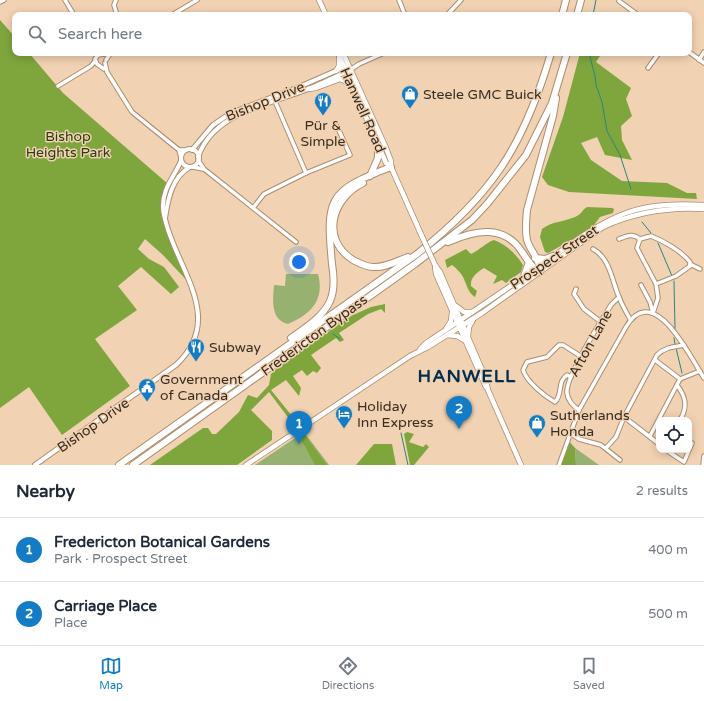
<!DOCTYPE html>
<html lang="en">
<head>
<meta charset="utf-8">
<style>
  body { margin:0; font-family:"Varela Round",sans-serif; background:#f2f2f3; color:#1f2937 }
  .controls { position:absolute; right:12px; bottom:12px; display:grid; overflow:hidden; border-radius:8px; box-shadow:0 2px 10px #0003 }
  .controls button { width:36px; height:36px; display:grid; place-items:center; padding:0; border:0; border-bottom:1px solid #e0e1e3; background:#fff; color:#1f2937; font:20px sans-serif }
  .you { position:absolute; left:299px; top:262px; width:14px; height:14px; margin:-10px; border:3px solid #fff; border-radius:50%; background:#1a73e8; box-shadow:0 0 0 6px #1a73e833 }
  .badge { display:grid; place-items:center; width:26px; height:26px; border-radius:50%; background:#137cc7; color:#fff; font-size:13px; font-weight:700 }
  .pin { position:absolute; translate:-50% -33px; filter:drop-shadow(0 1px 2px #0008) }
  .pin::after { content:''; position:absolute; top:21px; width:14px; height:12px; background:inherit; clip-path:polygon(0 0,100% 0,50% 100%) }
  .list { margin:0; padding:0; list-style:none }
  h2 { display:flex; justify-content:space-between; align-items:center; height:52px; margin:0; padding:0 16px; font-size:17px }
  h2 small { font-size:13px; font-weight:400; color:#747a83 }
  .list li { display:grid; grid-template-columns:26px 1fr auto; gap:12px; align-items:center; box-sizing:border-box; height:64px; padding:0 16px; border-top:1px solid #e0e1e3 }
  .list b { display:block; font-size:15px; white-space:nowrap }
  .list p { margin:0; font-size:13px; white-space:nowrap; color:#747a83 }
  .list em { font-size:13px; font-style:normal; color:#747a83 }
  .icon { flex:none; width:22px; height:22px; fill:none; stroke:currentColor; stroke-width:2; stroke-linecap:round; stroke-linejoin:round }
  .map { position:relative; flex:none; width:704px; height:465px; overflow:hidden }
  .search { position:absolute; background:#fff; box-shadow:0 2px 10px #0003; left:12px; right:12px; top:12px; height:44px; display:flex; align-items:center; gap:10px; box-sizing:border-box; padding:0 14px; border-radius:8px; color:#747a83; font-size:15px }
  .sheet { height:180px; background:#fff }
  nav { display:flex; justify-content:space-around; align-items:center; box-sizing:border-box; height:56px; border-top:1px solid #e0e1e3; background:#fff; font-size:11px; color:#747a83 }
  nav a { display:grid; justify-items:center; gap:2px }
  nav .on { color:#137cc7 }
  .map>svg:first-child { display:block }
</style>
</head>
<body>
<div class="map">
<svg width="704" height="465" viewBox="0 0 704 465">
  <rect width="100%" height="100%" fill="#f1d2b2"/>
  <g fill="#96b170">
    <path d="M286 274H318C325 300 311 314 288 324 270 320 273 299 274 285L285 286Z"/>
    <path d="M304 432 329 465H255Z"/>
    <path d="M575 448 599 465H576Z"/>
  </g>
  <g fill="#7fa63d">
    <path d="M0 20 15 37V53H29L63 93 168 184 163 213 191 285 163 255 145 239 138 249 149 259 164 267 179 287 171 294 141 267 118 286 137 310 95 339 130 386 62 435 29 387 0 408Z"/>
    <path d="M580 53H602L596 62 631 88 626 99 632 116 621 126 622 140 632 160 605 155 597 137 581 143 591 160 622 181 667 183 687 193H696L697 199 569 192 548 185 542 177 563 117Z"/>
    <path d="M587 207 612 208 614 209 613 213 600 217 591 229 548 253 545 252 540 237 542 229C552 221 564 222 575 217 581 215 582 210 587 207Z"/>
    <path d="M494 240C507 245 516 254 523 265L521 272 506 283 502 280 493 284 497 276 484 268C477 272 470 278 471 286L477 291 475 297C467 292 467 284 463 277 461 273 456 268 452 265L447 268 445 260 466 249 471 254C480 250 485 243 494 240Z"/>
    <path d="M385 304V313L381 309 368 314 339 333 344 340 340 342 336 338 311 355 321 368 317 373 313 371 307 376 302 370 293 376 301 388 299 396 286 380 271 390 296 421 293 424 269 392 251 410 272 431V440L237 465H150L203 428H208L212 434H216L239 412 248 395 257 398 269 385 271 374 283 363 351 316 371 307Z"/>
    <path d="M407 432 414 434 409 442 423 447 426 444 429 447 414 465H410L404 434Z"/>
    <path d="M304 434 327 465H315L300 437Z"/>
    <path d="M568 440 575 448 576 465H559Z"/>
    <path d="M374 444H392L396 465H356Z"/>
  </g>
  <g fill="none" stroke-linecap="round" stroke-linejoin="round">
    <g stroke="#29877c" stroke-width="1">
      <path d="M593 15 596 0"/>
      <path d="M589 53 595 76 596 85 602 102 607 131 620 155 631 189"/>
      <path d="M642 222 651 233"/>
      <path d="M658 243 672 276"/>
      <path d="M674 281 675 329"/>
      <path d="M333 334 340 339"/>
      <path d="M674 338 675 344"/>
      <path d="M676 348 682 373"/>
      <path d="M401 433 408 465"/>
    </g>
    <g stroke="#ab8e70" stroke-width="5.5">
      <g id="minor">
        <path d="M65 0 74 15"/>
        <path d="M116 0 114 5 117 15"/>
        <path d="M399 0 405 15"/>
        <path d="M619 1 638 15"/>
        <path d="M0 2 4 0"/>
        <path d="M172 15 197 0"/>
        <path d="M447 15 461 0"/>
        <path d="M689 52 704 63"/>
        <path d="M106 60 110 54"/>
        <path d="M699 60 704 52"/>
        <path d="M105 63 107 72 132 112 179 150H186"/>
        <path d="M648 68 659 53"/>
        <path d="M104 69 97 64 95 59 98 55 111 53"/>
        <path d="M350 70 359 64 384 53"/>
        <path d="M58 86 91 66 95 61"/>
        <path d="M274 99 306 173"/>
        <path d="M179 150 181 158"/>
        <path d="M198 160 204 169 296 242"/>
        <path d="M193 167 203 169"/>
        <path d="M253 208 264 194 306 173 350 155 337 126"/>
        <path d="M651 236C664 241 681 251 690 262V266L676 276 656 284 637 248 640 239Z"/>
        <path d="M619 239C627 236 632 233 640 239"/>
        <path d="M593 249C610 258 612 281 619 297 622 305 626 312 630 319"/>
        <path d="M690 264 700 269"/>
        <path d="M641 285 650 302 653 313"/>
        <path d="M576 289 574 294 584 309 601 322"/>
        <path d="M653 313 658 298 656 284"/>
        <path d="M655 360 680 379"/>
        <path d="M571 377 567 375C557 381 563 395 555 402 544 396 527 382 523 370L527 362 547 357 559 345H563L582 357"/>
        <path d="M680 379 700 371"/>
        <path d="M677 385C686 397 688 407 680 420"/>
        <path d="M579 410C573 406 568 401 567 393 565 377 601 321 611 305L619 297"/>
        <path d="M624 417 659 444"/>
        <path d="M570 433 579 439 601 445 620 460"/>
        <path d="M650 436 680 379"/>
        <path d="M606 448 616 437 624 417 657 355C665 347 674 347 684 345"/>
        <path d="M666 450 684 462 692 443"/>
        <path d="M559 465 579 410 626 327C654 280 690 357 704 378"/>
        <path d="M703 465 704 456"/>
      </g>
    </g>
    <g stroke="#ab8e70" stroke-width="6">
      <g id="tertiary">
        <circle cx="190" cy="158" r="9"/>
        <path d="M192 150 213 125 231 113 299 87 347 66"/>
        <path d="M198 157C213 114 263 106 300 92 317 86 332 78 348 71"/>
        <path d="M165 218C168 199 172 177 190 167"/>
        <path d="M35 465 176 365C225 319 179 272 166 223 165 218 163 213 163 208 162 189 174 177 181 161"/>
      </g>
    </g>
    <g stroke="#ab8e70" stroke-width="6">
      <g id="secondary">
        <path d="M319 0 326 15"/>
        <path d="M338 53 386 163 390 166"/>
        <path d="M343 53 386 148 391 161V167L420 232"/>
        <path d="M336 71 339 66V58"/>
        <path d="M308 89 316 88 340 79 351 84"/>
        <path d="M435 265 440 272 485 377 488 390 521 465"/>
        <path d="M435 267 436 274 486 387"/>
        <path d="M456 306 464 312H472"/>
        <path d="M446 329 451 321 452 312"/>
        <path d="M447 335 457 336 464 340"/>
        <path d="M468 336 469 327 473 320"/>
        <path d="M420 349 426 343C464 318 502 292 540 266 567 247 594 225 626 213 651 204 677 204 704 205"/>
        <path d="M246 465 410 356 428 347 482 313 603 227C636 212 668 207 704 209"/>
      </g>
    </g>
    <g stroke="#ab8e70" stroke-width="8">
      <g id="motorway">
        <path d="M562 15 566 0"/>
        <path d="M577 15 581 0"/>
        <path d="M370 176 378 158V145"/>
        <path d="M363 183C332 198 320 239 353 260 359 263 366 267 373 267 385 268 397 261 408 257"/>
        <path d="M448 242C475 230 504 224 522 252 528 260 531 268 540 272 541 260 530 251 527 240 525 231 526 220 527 210L553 116 556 98"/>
        <path d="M535 258 545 259 553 256"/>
        <path d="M524 276 529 262"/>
        <path d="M291 338C305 328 323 317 330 301 335 290 334 276 332 264 326 199 327 191 391 167"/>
        <path d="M119 465 417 254C493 194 524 145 551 53"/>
        <path d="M133 465 415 264 472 220 487 204 526 155 552 103 567 53"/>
      </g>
    </g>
    <use href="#minor" stroke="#fff" stroke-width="3.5"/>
    <use href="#tertiary" stroke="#fff" stroke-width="4"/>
    <use href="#secondary" stroke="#fff" stroke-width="4.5"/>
    <use href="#motorway" stroke="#fff" stroke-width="6"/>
    <g stroke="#ab8e70" stroke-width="6" stroke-linecap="butt">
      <path id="secondary-bridge" d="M420 232 435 265"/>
    </g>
    <use href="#secondary-bridge" stroke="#fff" stroke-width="4.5"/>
  </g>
  <defs>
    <g id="shop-pin" transform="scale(0.9)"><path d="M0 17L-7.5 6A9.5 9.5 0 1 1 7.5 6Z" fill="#137cc7" stroke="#f1d2b2"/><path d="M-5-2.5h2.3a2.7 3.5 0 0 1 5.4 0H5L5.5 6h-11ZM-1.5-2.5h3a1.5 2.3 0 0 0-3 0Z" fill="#fff"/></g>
    <g id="restaurant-pin" transform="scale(0.9)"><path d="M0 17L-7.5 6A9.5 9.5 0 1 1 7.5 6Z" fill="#137cc7" stroke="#f1d2b2"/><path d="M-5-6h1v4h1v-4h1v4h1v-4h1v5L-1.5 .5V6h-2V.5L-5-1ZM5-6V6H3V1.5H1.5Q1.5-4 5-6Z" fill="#fff"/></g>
    <g id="civic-pin" transform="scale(0.9)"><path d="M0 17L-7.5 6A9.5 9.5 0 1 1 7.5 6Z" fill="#137cc7" stroke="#f1d2b2"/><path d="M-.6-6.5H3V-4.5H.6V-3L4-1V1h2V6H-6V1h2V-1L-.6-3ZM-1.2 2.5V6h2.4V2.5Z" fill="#fff"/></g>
    <g id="hotel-pin" transform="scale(0.9)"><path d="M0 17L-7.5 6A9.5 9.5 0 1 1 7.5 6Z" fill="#137cc7" stroke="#f1d2b2"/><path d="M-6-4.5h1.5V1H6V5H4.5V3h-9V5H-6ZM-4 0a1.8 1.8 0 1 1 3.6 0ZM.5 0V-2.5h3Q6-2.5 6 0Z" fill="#fff"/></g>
  </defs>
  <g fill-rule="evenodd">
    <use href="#shop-pin" x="410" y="94"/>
    <use href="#restaurant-pin" x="323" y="101"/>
    <use href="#restaurant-pin" x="196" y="347"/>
    <use href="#civic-pin" x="147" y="387"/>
    <use href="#hotel-pin" x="344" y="414"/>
    <use href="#shop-pin" x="537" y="423"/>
  </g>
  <g text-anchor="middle" stroke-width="3" stroke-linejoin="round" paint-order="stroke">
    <g font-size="14" fill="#392d21" stroke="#f1d2b2" text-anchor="start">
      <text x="423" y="99">Steele GMC Buick</text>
      <text x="323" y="130" text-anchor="middle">Pür &amp;<tspan x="323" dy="16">Simple</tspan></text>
      <text x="209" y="352">Subway</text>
      <text x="160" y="384">Government<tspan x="160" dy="16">of Canada</tspan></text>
      <text x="357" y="411">Holiday<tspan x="357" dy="16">Inn Express</tspan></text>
      <text x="550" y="420">Sutherlands<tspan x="550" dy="16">Honda</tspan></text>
    </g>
    <g font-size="14" fill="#392d21" stroke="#f1d2b2">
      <text transform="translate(265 101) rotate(-22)" y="5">Bishop Drive</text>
      <text transform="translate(363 110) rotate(66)" y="5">Hanwell Road</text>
      <text transform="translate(554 257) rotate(-34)" y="5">Prospect Street</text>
      <text transform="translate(314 335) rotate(-36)" y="5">Fredericton Bypass</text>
      <text transform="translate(590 343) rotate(-61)" y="5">Afton Lane</text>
      <text transform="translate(93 425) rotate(-35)" y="5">Bishop Drive</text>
    </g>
    <g font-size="14" fill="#2c3c11" stroke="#f1d2b2">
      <text x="68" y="141">Bishop<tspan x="68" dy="16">Heights Park</tspan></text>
    </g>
    <g font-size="18" font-weight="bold" letter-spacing="1" fill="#002d50" stroke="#f1d2b2">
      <text x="467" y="382">HANWELL</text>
    </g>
  </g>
</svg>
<div class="controls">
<button><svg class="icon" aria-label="locate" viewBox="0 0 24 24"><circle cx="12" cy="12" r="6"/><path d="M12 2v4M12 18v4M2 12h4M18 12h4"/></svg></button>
</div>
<div class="you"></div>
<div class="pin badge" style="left:299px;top:444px">1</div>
<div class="pin badge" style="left:459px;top:429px">2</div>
<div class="search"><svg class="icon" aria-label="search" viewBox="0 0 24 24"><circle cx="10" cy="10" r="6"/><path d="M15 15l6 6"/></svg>Search here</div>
</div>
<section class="sheet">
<h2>Nearby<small>2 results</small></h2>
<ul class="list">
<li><span class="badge">1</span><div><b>Fredericton Botanical Gardens</b><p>Park · Prospect Street</p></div><em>400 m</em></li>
<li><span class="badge">2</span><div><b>Carriage Place</b><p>Place</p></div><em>500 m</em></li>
</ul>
</section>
<nav>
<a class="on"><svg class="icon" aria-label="map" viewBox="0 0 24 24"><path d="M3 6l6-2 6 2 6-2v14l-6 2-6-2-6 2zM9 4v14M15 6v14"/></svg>Map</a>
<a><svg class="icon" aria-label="directions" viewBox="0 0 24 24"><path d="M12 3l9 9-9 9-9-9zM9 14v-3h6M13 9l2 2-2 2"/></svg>Directions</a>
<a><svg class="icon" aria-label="saved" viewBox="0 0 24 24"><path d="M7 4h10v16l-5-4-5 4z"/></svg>Saved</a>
</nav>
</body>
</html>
